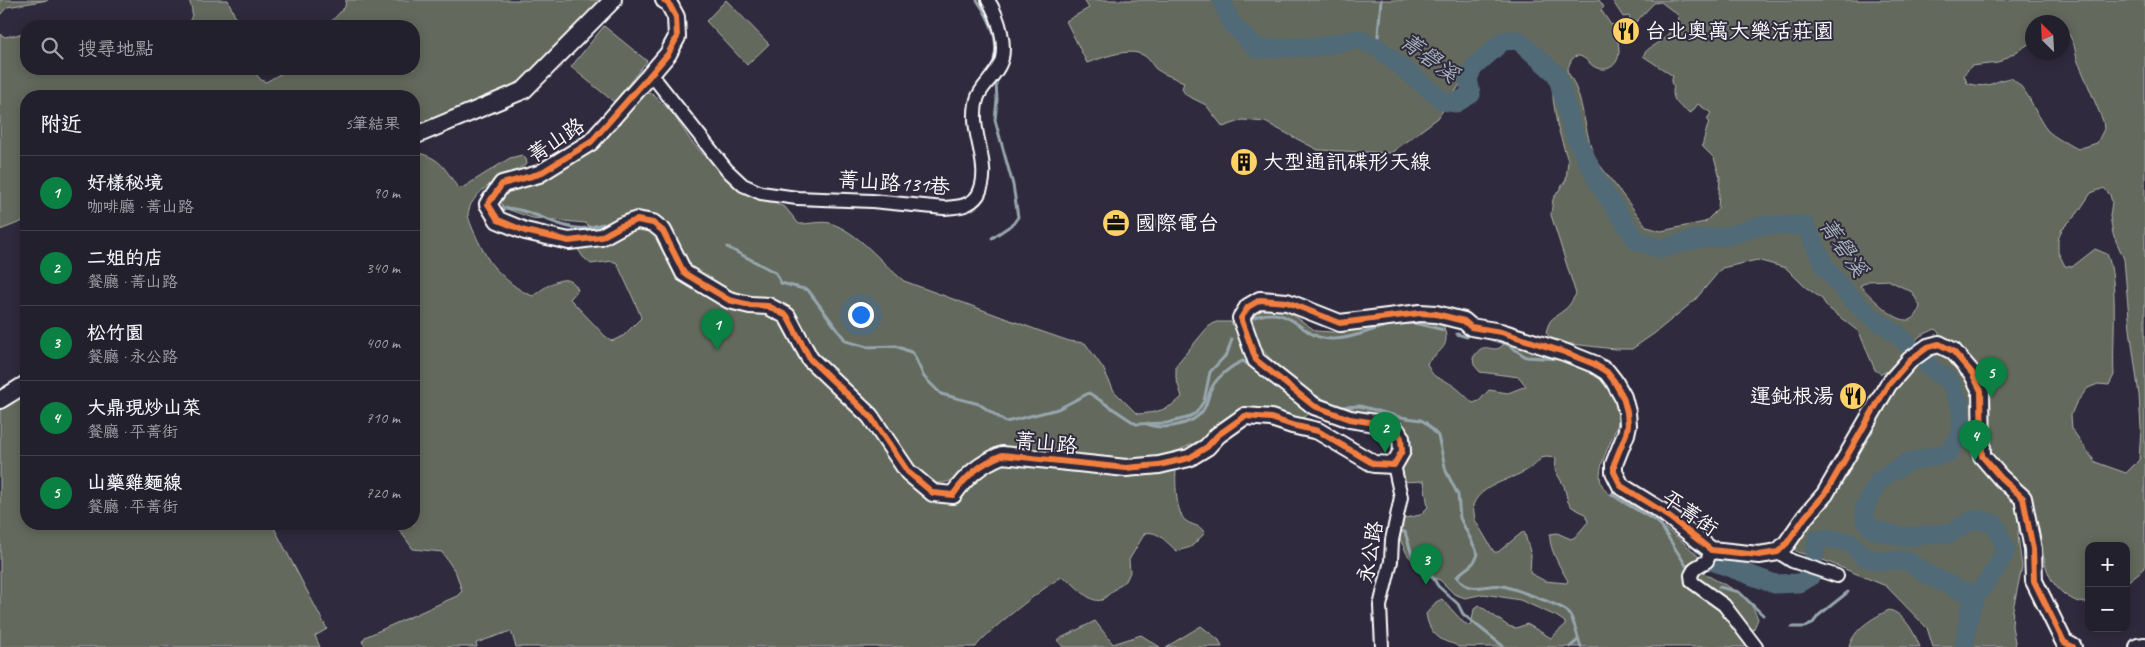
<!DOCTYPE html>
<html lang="zh-TW">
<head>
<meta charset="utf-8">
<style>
  body { margin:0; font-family:Caveat,"LXGW WenKai TC",sans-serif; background:#2f2d3a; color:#f1f3f6 }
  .controls { position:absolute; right:15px; bottom:15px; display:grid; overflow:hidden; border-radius:10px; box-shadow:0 2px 12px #0003 }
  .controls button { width:45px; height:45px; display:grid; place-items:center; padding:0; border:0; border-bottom:1px solid #403e4a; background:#23202e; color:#f1f3f6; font:25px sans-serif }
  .compass { position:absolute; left:2025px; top:15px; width:45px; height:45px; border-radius:50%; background:#23202e; box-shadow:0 2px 12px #0003; rotate:336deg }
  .you { position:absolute; left:860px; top:314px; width:18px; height:18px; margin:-12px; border:4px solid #fff; border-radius:50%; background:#1a73e8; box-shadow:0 0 0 8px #1a73e833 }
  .badge { display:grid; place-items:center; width:32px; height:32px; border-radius:50%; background:#0b8043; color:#fff; font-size:16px; font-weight:700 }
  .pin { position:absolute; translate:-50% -41px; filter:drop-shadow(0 1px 2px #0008) }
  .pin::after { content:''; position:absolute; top:26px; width:18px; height:15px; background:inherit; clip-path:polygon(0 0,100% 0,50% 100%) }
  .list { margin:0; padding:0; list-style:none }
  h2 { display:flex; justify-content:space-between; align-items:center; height:65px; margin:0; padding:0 20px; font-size:21px }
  h2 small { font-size:16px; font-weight:400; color:#a3a3aa }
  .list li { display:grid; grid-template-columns:32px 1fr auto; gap:15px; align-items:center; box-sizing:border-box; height:75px; padding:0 20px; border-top:1px solid #403e4a }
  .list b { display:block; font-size:19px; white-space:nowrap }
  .list p { margin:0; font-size:16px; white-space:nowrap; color:#a3a3aa }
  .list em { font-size:16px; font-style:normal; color:#a3a3aa }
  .icon { flex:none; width:28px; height:28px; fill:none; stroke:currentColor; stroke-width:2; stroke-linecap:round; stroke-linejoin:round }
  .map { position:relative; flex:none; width:2145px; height:647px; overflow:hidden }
  .search { position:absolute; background:#23202e; box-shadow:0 2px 12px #0003; left:20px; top:20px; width:400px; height:55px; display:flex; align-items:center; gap:12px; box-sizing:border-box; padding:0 18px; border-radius:20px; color:#a3a3aa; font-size:19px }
  .panel { position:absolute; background:#23202e; box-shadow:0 2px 12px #0003; left:20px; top:90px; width:400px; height:440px; border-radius:20px }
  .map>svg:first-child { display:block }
</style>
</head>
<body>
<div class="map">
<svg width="2145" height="647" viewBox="0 0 2145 647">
  <rect width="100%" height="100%" fill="#2f2a3d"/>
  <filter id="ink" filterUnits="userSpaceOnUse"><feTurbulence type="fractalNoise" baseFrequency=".02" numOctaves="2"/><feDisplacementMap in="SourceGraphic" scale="10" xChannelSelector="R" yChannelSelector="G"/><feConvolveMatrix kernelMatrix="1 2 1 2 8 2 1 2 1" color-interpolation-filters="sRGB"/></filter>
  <g filter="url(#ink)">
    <g fill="#63695c" stroke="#b1b4ae" fill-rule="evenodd">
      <path d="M0 0H48L7 7 0 15Z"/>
      <path d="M189 0H228L239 26H186C194 16 193 11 189 0Z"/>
      <path d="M346 0H602L522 85 414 130V96H26V220L0 230V34L5 37 26 33V69H252L261 80 266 82 289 69H414V26H327L345 7Z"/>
      <path d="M726 0 769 44 747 65 706 21Z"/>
      <path d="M1084 0H1599L1604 7 1601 10 1611 25 1614 24C1616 33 1619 42 1619 51 1619 66 1606 74 1593 66 1589 63 1583 55 1577 56 1571 57 1569 66 1567 71 1585 97 1583 131 1596 160L1647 227 1661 231 1705 222 1718 209 1720 177 1714 158 1702 146 1709 121 1707 119 1711 113 1698 104 1691 113C1679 107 1670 100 1674 86L1671 83 1673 76 1643 56C1647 48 1651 48 1658 43 1667 37 1674 27 1679 18L1678 15 1661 2 1654 3 1632 26 1629 16 1623 17 1612 0H2145V568L2126 583V546H2089V603C2077 603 2073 600 2064 594 2038 574 2045 539 2033 512L2021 514 2018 535 2022 567 2013 609 2012 626 2016 647H1933L1927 628 1886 586 1823 560 1797 552 1793 548 1896 385 1940 339 1939 333 1935 329 1920 336 1886 372 1881 374 1875 370 1859 332 1827 307 1822 299 1804 286 1786 268 1757 260 1722 268 1695 300 1655 333 1632 349H1615L1562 343 1550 338 1546 332C1550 317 1553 319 1564 310 1569 307 1573 299 1576 294L1551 215 1553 199 1566 180 1568 161 1557 125 1553 98V71L1531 45 1522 36 1510 35 1500 40 1478 57 1438 118 1391 153 1318 150 1265 122 1243 120 1223 127 1206 105 1186 95 1182 89 1184 82C1175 78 1164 75 1156 69 1151 64 1150 59 1143 55 1128 47 1102 58 1087 63L1066 21 1089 8ZM2032 22H2062L2063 29 2069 34 2074 45 2077 59 2103 121 2104 129 2097 143 2078 149C2068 144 2055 138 2047 130 2033 112 2031 91 2011 78 1990 81 1991 90 1967 83L1964 75 1971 66 1998 63 2032 42ZM2104 188 2110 195 2112 202 2110 216 2113 234 2124 259 2130 329 2139 395 2141 428 2139 460 2126 473 2095 462 2072 429 2071 415 2076 403 2088 388 2098 384 2109 385 2114 375C2112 344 2119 280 2107 254L2095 249 2072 267 2065 266 2058 252V240L2062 229 2077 214 2091 193ZM1888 280 1912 292 1920 306C1911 343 1873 297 1860 286L1868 281Z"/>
      <path d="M604 26 647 61 614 102 571 67Z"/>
      <path d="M647 93 652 94 671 111 691 141 702 153 741 189 760 199 785 207 799 224C809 224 822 221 830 223 860 233 880 262 904 281L1040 331 1069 341 1085 343 1103 368 1114 391 1137 414C1155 413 1169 410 1182 397L1176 378V365L1208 327 1216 322H1231L1245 344 1308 409V414L1301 419 1249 408 1234 413 1203 439 1164 457 1150 460 979 458C967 469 954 485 936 483L935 487 945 499 969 481 1000 464 1022 463 1171 469 1176 471C1175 483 1176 514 1186 521 1193 526 1199 524 1205 533L1191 547 1177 551C1167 544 1159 530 1145 533L1129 560 1130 572 1127 579 1102 600C1087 604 1075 581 1062 577 1049 583 981 636 976 647H516L511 631 476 643 477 647H366L362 642 365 637 457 596 462 591 456 573 442 552 413 549 395 524H414V152C439 157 444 166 457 187L462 188 510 158 522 155 526 159 527 164C507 176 483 183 471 204 470 206 468 212 468 215 469 224 487 260 493 266 503 277 519 292 533 296 545 287 569 268 578 290L570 299 605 336 612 341 623 336 641 318C640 312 621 272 617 263L612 261 591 264 583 257 575 245 590 233 592 228 585 223 532 218 504 208 498 198 502 191 535 180 636 97Z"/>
      <path d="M1261 306 1286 310 1316 331 1333 332 1430 319 1443 324C1451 347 1442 348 1427 363 1433 381 1441 377 1454 386 1461 391 1467 398 1473 403L1479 401 1489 390 1508 393 1526 386 1519 377 1480 372 1474 365 1473 358C1487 334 1494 363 1508 338L1606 376C1609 384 1620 403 1620 411 1620 433 1591 467 1603 487 1610 499 1647 515 1660 525 1676 535 1690 548 1704 562V573C1728 589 1748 590 1758 619L1746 647H1458C1454 643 1452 644 1447 642 1434 637 1428 627 1426 614L1436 602 1442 599 1464 623 1471 626 1474 609 1479 605 1508 626 1516 628 1527 624 1551 638 1565 625V622L1556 616 1520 600 1484 594 1465 598 1454 594 1440 580 1425 575 1407 554 1397 533 1401 519 1420 515 1428 507 1424 481 1401 482 1397 466 1404 434 1326 406 1281 371 1253 339 1247 320ZM1546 457 1556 458 1555 470 1564 486 1568 502 1572 507 1585 514 1588 522 1575 537 1571 539 1557 533 1550 534C1548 547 1561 569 1568 581L1566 583 1545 581 1530 573 1531 555 1524 531 1498 552H1494L1475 520 1473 505C1483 479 1526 480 1541 458Z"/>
      <path d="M26 391V524H272L327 629 315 636 320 647H0V406Z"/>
      <path d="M1889 610C1904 613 1915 634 1920 647H1849C1854 628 1873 618 1889 610Z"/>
      <path d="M1095 621 1113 644 1141 635 1160 647H1063L1057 640Z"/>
      <path d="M1201 626 1219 640 1222 647H1166Z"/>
    </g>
    <circle fill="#516a78" stroke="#97a6ae" cx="1162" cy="224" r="7"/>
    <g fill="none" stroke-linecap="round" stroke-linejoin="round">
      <g stroke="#97a6ae" stroke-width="3">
        <path d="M977 0C988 16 1000 39 994 59"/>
        <path d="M1377 47 1381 0"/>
        <path d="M501 208C530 206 561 232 587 228 592 227 598 225 603 224"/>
        <path d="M992 238 1013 224 1018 217 1013 185 995 120 997 100 996 82"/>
        <path d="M727 247 776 273 781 283 808 290 846 341 867 347 896 346 913 353 924 377 941 394 979 404 1006 422 1058 409 1089 393 1136 424 1167 423 1187 418 1196 413 1204 401 1210 372 1227 354 1232 339"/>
        <path d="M1249 319C1295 300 1297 340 1334 339 1358 339 1381 323 1405 323 1418 322 1431 327 1443 330"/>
        <path d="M1457 334 1467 337"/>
        <path d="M1487 338 1507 344 1526 357 1560 359"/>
        <path d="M1585 369 1598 376"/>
        <path d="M1310 393 1327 402"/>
        <path d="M1335 405 1342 407 1360 406 1400 417 1421 420 1426 423 1438 436 1446 471 1458 495 1460 518 1478 554C1475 566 1464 568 1457 577 1470 596 1486 583 1503 586 1512 588 1560 605 1567 611 1575 619 1577 637 1581 647"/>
        <path d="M1147 424C1156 428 1163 428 1173 426 1182 424 1191 422 1198 416 1207 409 1207 398 1211 389 1216 378 1232 365 1243 361L1257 371"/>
        <path d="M1613 492 1633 503"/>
        <path d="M1612 494 1659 523 1687 567 1691 565"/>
        <path d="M1653 515 1664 523"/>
        <path d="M1399 531 1405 532 1412 555 1429 571 1438 586 1458 604 1463 614 1504 647"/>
        <path d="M1685 539 1703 556 1702 557"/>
        <path d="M1719 587 1739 592 1763 615"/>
        <path d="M1792 627H1805L1812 624 1819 615 1848 592"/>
        <path d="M1570 647 1578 640"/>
      </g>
      <g stroke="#516a78" stroke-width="19">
        <path d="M1222 0 1231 23 1257 49 1317 47 1357 39 1377 47 1443 101 1456 103 1471 94 1468 78 1474 67 1503 41 1518 40 1557 75 1574 134 1599 184 1637 241 1661 249 1697 239 1728 236 1762 225 1806 226 1825 267 1848 295 1869 315 1897 334 1932 369 1950 381 1960 405 1962 433 1949 453 1908 462 1880 479 1864 508 1865 519 1872 529 1903 537 1950 533 1975 519 1995 524 2006 550 1996 569 1977 595 1970 610 1964 647"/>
        <path d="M1712 561 1775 584 1799 583 1810 577 1817 540 1827 538 1851 543 1864 557 1879 561 1901 560 1909 562 1930 576 1967 593 1977 595"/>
      </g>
      <g stroke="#fff" stroke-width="16">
        <g id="minor">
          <path d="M651 74 726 169 743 185 761 193 797 198 872 201 944 208C956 207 970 207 978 195 991 172 976 144 975 120 974 88 986 89 999 66 1009 48 998 16 988 0"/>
          <path d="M1711 550 1707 561 1695 568 1691 575 1692 582 1724 605 1756 647"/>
          <path d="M1778 552 1792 561 1837 576"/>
          <path d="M1382 647 1380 606 1391 561 1392 540 1401 497 1394 465"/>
        </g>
      </g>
      <g stroke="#fff" stroke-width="20">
        <g id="tertiary">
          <path d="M664 0 668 2 676 17 677 37 668 54 651 74 591 142 539 174 502 184 488 204 498 220 525 231 569 241 601 237 621 226 637 220 653 223 663 231 684 273 729 300 750 305 768 306 787 316 810 359 870 416 908 472 933 493 953 495C966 476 980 464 1002 455L1126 468 1159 465 1189 458 1207 447 1218 435 1245 416 1271 418 1292 425 1318 431 1374 464 1394 465 1402 451 1401 438 1397 431 1388 425 1350 419 1314 406 1256 360 1241 318 1248 307 1260 300 1287 302 1340 323 1420 313 1436 314 1464 321 1471 327 1501 332 1564 352 1594 364 1607 372 1614 381 1623 397 1627 412 1628 425 1626 434 1614 464V472L1621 486 1663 512 1711 550 1759 555 1778 552 1787 543 1805 517 1825 494 1888 385 1910 360 1928 347 1939 344 1953 351 1972 373 1981 391 1982 456 2001 478 2023 498 2033 549 2034 581 2064 642 2073 647"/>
          <path d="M414 136 524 90 613 0"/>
          <path d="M0 400 26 384"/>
          <path d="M2138 647 2145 646"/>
        </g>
      </g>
      <use href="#minor" stroke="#2f2a3d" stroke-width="12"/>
      <use href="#tertiary" stroke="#2f2a3d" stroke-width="16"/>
      <g stroke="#2f2a3d" stroke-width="9">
        <path id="cycleway" d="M664 0 668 2 676 17 677 37 668 54 651 74 591 142 539 174 502 184 488 204 498 220 525 231 569 241 601 237 621 226 637 220 653 223 663 231 684 273 729 300 750 305 768 306 787 316 810 359 870 416 908 472 933 493 953 495C966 476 980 464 1002 455L1126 468 1159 465 1189 458 1207 447 1218 435 1245 416 1271 418 1292 425 1318 431 1374 464 1394 465 1402 451 1401 438 1397 431 1388 425 1350 419 1314 406 1256 360 1241 318 1248 307 1260 300 1287 302 1340 323 1420 313 1436 314 1464 321 1471 327 1501 332 1564 352 1594 364 1607 372 1614 381 1623 397 1627 412 1628 425 1626 434 1614 464V472L1621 486 1663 512 1711 550 1759 555 1778 552 1787 543 1805 517 1825 494 1888 385 1910 360 1928 347 1939 344 1953 351 1972 373 1981 391 1982 456 2001 478 2023 498 2033 549 2034 581 2064 642 2073 647"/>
      </g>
      <use href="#cycleway" stroke="#f27e40" stroke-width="6"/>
    </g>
  </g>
  <defs>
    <g id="restaurant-disc" transform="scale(1.4375)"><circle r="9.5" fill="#ffd166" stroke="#2f2a3d"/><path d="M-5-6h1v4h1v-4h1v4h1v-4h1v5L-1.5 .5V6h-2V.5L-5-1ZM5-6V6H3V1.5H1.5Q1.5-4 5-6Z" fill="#111"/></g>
    <g id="building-disc" transform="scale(1.4375)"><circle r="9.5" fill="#ffd166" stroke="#2f2a3d"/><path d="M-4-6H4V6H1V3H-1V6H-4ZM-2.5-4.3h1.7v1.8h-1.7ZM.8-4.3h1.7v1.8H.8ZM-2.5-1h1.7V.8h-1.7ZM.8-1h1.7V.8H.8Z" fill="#111"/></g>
    <g id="office-disc" transform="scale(1.4375)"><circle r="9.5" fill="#ffd166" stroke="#2f2a3d"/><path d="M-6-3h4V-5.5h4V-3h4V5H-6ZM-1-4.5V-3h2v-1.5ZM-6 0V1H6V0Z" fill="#111"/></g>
  </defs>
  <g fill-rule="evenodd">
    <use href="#restaurant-disc" x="1626" y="31"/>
    <use href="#building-disc" x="1244" y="162"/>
    <use href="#office-disc" x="1116" y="223"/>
    <use href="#restaurant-disc" x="1853" y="396"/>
  </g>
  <g text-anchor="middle" stroke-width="4" stroke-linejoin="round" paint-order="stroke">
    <g font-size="21" fill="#fff" stroke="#2f2a3d" text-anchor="start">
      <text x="1645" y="38">台北奧萬大樂活莊園</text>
      <text x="1263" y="169">大型通訊碟形天線</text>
      <text x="1135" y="230">國際電台</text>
      <text x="1834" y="403" text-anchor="end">運鈍根湯</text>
    </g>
    <g font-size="21" fill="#fff" stroke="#2f2a3d">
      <text transform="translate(556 140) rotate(-33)" y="7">菁山路</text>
      <text transform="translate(894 183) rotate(4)" y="7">菁山路131巷</text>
      <text transform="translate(1046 443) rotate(6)" y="7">菁山路</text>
      <text transform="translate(1690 513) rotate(35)" y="7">平菁街</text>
      <text transform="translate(1370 552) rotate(-80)" y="7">永公路</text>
    </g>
    <g font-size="22" font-style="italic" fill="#a8b4bc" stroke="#2f2a3d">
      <text transform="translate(1430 57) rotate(37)" y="8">菁礐溪</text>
      <text transform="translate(1844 247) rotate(55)" y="8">菁礐溪</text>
    </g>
  </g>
</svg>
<div class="controls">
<button>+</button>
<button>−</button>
</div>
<svg class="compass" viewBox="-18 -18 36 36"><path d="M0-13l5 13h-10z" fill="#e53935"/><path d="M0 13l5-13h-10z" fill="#a3a3aa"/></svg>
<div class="you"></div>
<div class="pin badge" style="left:717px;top:350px">1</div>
<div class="pin badge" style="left:1385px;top:453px">2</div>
<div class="pin badge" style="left:1426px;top:585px">3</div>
<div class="pin badge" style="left:1975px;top:461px">4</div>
<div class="pin badge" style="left:1991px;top:398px">5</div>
<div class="search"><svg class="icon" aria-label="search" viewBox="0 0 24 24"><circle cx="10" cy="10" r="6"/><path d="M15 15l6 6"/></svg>搜尋地點</div>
<section class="panel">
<h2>附近<small>5筆結果</small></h2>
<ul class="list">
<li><span class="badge">1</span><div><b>好樣秘境</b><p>咖啡廳 · 菁山路</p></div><em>90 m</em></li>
<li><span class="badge">2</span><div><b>二姐的店</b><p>餐廳 · 菁山路</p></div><em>340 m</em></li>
<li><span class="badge">3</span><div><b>松竹園</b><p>餐廳 · 永公路</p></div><em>400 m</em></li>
<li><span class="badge">4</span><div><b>大鼎現炒山菜</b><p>餐廳 · 平菁街</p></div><em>710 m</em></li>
<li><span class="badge">5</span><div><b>山藥雞麵線</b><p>餐廳 · 平菁街</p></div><em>720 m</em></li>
</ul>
</section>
</div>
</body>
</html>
